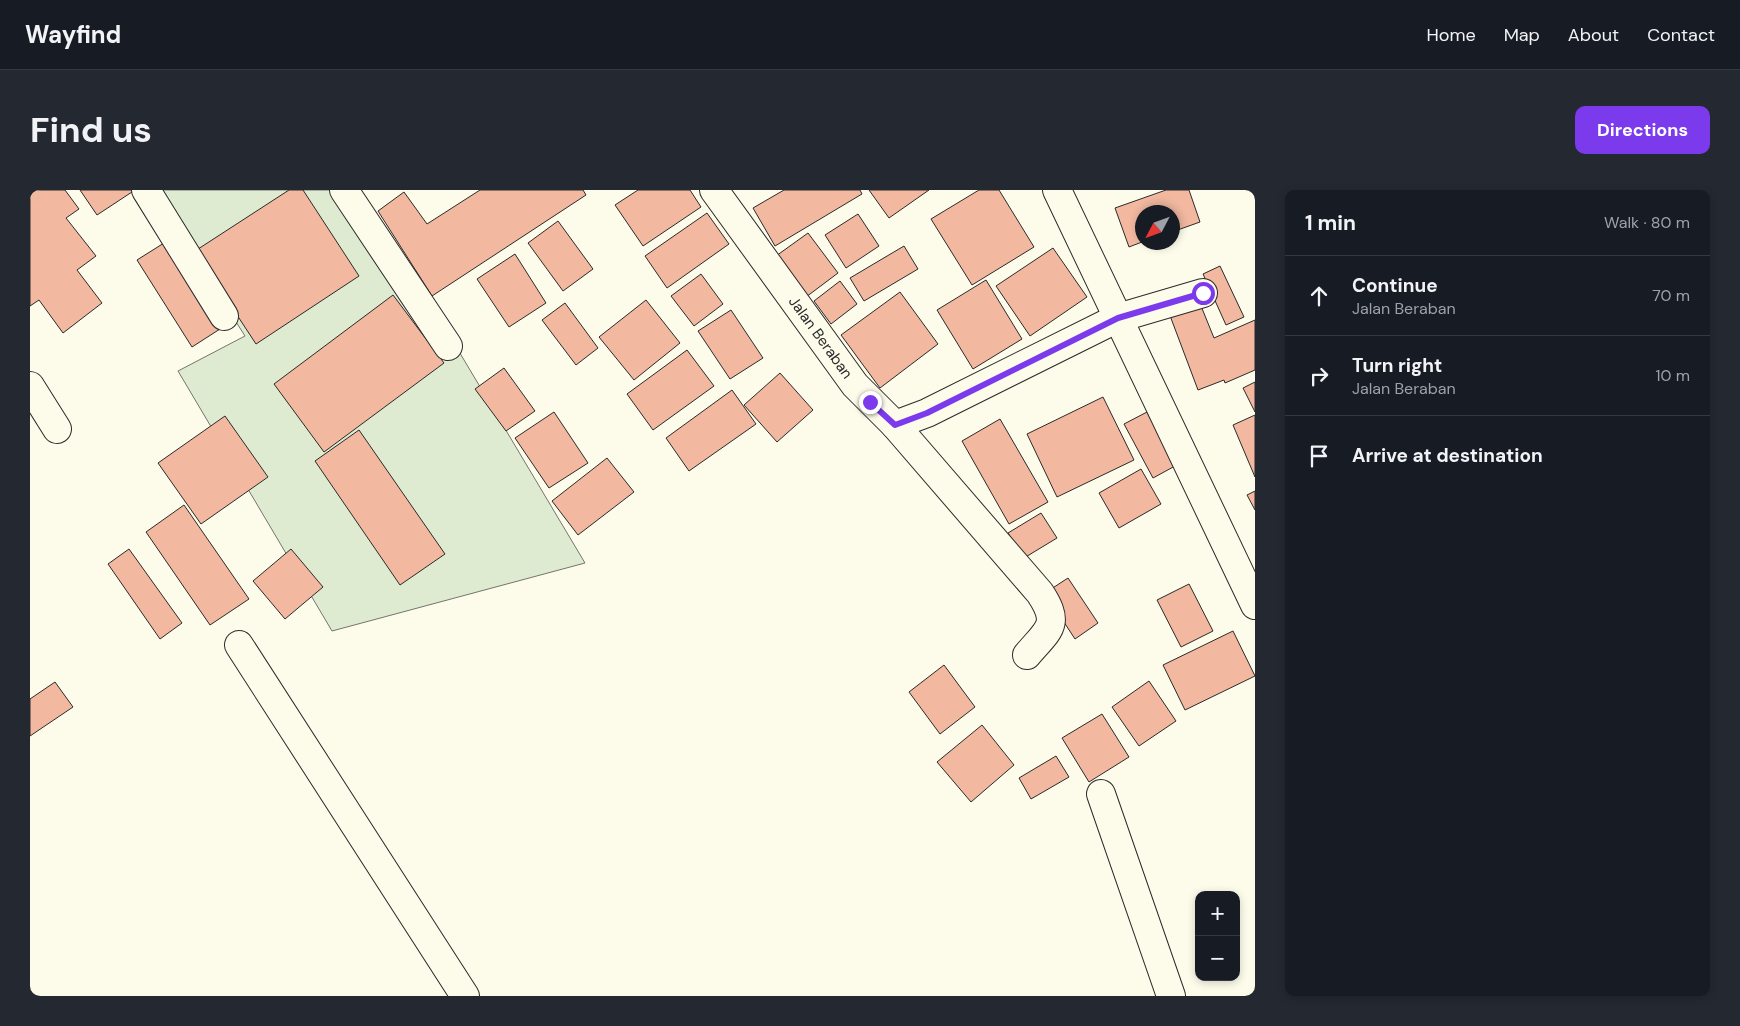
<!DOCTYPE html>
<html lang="en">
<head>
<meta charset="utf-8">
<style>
  body { margin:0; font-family:"DM Sans",sans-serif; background:#242831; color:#f1f3f6 }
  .controls { position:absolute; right:15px; bottom:15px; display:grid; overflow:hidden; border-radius:10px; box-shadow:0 2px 8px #0003 }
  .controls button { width:45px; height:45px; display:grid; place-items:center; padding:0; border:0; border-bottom:1px solid #363941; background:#171b24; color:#f1f3f6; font:25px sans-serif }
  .compass { position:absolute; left:1105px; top:15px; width:45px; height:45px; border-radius:50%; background:#171b24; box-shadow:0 2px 8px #0003; rotate:229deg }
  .stop { position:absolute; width:15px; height:15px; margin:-11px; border:4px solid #7c3aed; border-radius:50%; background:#fff }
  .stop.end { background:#7c3aed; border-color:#fff; box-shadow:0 1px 5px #0008 }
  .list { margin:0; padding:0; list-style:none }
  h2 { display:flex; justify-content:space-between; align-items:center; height:65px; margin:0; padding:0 20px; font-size:21px }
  h2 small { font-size:16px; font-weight:400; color:#9ea1a6 }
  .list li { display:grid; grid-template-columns:32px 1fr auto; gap:15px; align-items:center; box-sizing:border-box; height:80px; padding:0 20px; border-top:1px solid #363941 }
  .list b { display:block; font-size:19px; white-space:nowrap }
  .list p { margin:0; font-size:16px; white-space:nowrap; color:#9ea1a6 }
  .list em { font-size:16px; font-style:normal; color:#9ea1a6 }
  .icon { flex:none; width:28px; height:28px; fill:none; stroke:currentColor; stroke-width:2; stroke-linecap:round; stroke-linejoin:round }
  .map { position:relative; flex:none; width:1225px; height:806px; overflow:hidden; border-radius:10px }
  header { display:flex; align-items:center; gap:30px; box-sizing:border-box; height:70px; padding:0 25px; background:#171b24; border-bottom:1px solid #363941 }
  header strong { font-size:24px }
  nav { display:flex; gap:28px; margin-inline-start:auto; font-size:18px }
  .intro { display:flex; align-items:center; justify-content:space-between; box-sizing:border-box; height:120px; padding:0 30px }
  h1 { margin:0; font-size:35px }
  .button { padding:12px 22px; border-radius:10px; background:#7c3aed; color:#fff; font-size:18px; font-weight:700 }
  main { display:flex; gap:30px; padding:0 30px }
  aside { flex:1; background:#171b24; border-radius:10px; box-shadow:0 2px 8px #0003 }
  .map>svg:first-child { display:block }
</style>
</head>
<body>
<header>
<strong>Wayfind</strong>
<nav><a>Home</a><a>Map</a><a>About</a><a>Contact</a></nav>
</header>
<div class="intro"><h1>Find us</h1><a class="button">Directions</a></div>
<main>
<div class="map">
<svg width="1225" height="806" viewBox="0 0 1225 806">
  <rect width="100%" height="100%" fill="#fdfbea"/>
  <path fill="#deebd1" stroke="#74746e" d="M122 0H307L412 133 555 373 302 441 148 181 215 146Z"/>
  <g fill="#f2b8a0" stroke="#2b2b2b">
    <path d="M0 0H35L49 19 36 28 66 66 47 80 72 113 33 143 9 110 0 116Z"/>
    <path d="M50 0H105L67 25Z"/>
    <path d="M259 0H273L329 86 226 154 165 61Z"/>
    <path d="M450 0H553L556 5 402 106 348 21 374 2 397 34Z"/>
    <path d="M608 0H660L671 17 613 56 585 15Z"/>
    <path d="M754 0H830L832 4 745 56 723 18Z"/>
    <path d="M839 0H899L859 28Z"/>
    <path d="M949 0H969L1004 57 942 95 901 29Z"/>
    <path d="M1136 0H1159L1170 32 1142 42V22H1112V52L1099 57 1085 18Z"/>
    <path d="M677 23 699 54 637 98 615 66Z"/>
    <path d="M828 24 849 56 816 78 795 45Z"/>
    <path d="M528 31 563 79 533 101 498 53Z"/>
    <path d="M778 43 808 83 776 107 746 66Z"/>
    <path d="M134 53 190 139 162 157 107 70Z"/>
    <path d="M874 56 888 79 834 111 820 88Z"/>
    <path d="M1023 58 1057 107 1000 146 966 96Z"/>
    <path d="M485 64 516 113 479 137 447 89Z"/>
    <path d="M1190 76 1214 127 1196 135 1173 84Z"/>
    <path d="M671 84 693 114 664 136 641 106Z"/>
    <path d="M956 90 992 149 943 179 907 120Z"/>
    <path d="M810 91 827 114 801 134 784 111Z"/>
    <path d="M870 102 908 154 850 198 811 145Z"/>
    <path d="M363 105 414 173 294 262 244 194Z"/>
    <path d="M616 110 650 153 604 190 569 147Z"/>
    <path d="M1169 111 1184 148 1225 130V180L1195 193 1194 190 1168 200 1139 123Z"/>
    <path d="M535 113 568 158 546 175 512 130Z"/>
    <path d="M701 120 733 168 700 189 668 141Z"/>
    <path d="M657 160 684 196 623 240 597 204Z"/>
    <path d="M474 178 505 221 476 241 445 199Z"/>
    <path d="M750 183 783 220 747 252 714 215Z"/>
    <path d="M1225 192V222L1213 198Z"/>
    <path d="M702 200 726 234 659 281 636 248Z"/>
    <path d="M1073 207 1104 270 1027 307 997 244Z"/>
    <path d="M524 222 558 273 519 298 485 248Z"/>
    <path d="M1117 222 1145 276 1123 288 1094 234Z"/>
    <path d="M1225 225V287L1203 235Z"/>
    <path d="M195 226 238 287 171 334 128 273Z"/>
    <path d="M970 229 1018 312 979 334 932 251Z"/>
    <path d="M329 240 415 364 370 395 285 271Z"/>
    <path d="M577 268 604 302 548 345 522 311Z"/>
    <path d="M1111 279 1131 314 1089 338 1069 303Z"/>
    <path d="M1225 301V320L1217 305Z"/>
    <path d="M154 315 219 409 180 435 116 342Z"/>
    <path d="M1011 323 1027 348 994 368 978 343Z"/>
    <path d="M99 359 152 433 130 449 78 374Z"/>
    <path d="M261 359 293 397 255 429 223 391Z"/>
    <path d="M1038 388 1068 433 1045 449 1015 403Z"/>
    <path d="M1159 394 1183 441 1151 457 1127 410Z"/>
    <path d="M1203 441 1225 486 1155 520 1133 475Z"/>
    <path d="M914 475 945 517 910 544 879 502Z"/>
    <path d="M1119 491 1146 531 1109 556 1082 517Z"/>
    <path d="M25 492 43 517 0 546V509Z"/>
    <path d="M1072 524 1099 567 1059 592 1032 548Z"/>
    <path d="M952 535 984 575 941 612 907 572Z"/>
    <path d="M1026 566 1039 587 1001 609 989 588Z"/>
  </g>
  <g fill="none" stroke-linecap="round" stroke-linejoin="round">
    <g stroke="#2b2b2b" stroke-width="30">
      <g id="minor">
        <path d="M116 0 194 126"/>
        <path d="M314 0 418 156"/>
        <path id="s1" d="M684 0 825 195 865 235 1010 403C1031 435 1019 439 997 465"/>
        <path d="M1027 0 1225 415"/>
        <path d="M0 196 27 239"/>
        <path d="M865 235 897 223 1088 128 1173 103"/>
        <path d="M209 455 435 806"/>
        <path d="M1071 604 1141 806"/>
      </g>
    </g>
    <use href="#minor" stroke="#fdfbea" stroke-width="28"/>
  </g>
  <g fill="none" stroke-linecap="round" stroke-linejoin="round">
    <path stroke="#7c3aed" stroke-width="6" d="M840 212 865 235 897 223 1088 128 1173 103"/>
  </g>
  <g text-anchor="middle" stroke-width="4" stroke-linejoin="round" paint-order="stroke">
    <g font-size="15" fill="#2b2b2b" stroke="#fdfbea">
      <text dy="5" stroke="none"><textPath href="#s1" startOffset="182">Jalan Beraban</textPath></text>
    </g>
  </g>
</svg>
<div class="controls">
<button>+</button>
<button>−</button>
</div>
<svg class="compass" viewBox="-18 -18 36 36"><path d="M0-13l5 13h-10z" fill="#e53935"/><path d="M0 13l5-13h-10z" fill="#9ea1a6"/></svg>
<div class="stop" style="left:1173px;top:103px"></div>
<div class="stop end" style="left:840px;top:212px"></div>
</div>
<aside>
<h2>1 min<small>Walk · 80 m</small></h2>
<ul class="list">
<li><svg class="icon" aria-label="ahead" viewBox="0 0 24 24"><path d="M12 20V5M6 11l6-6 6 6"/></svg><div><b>Continue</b><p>Jalan Beraban</p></div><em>70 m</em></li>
<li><svg class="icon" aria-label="right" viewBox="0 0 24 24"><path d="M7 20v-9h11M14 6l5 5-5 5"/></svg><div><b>Turn right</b><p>Jalan Beraban</p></div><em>10 m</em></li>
<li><svg class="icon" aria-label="arrive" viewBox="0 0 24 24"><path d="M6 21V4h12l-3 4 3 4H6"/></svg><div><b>Arrive at destination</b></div></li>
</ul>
</aside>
</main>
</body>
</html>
